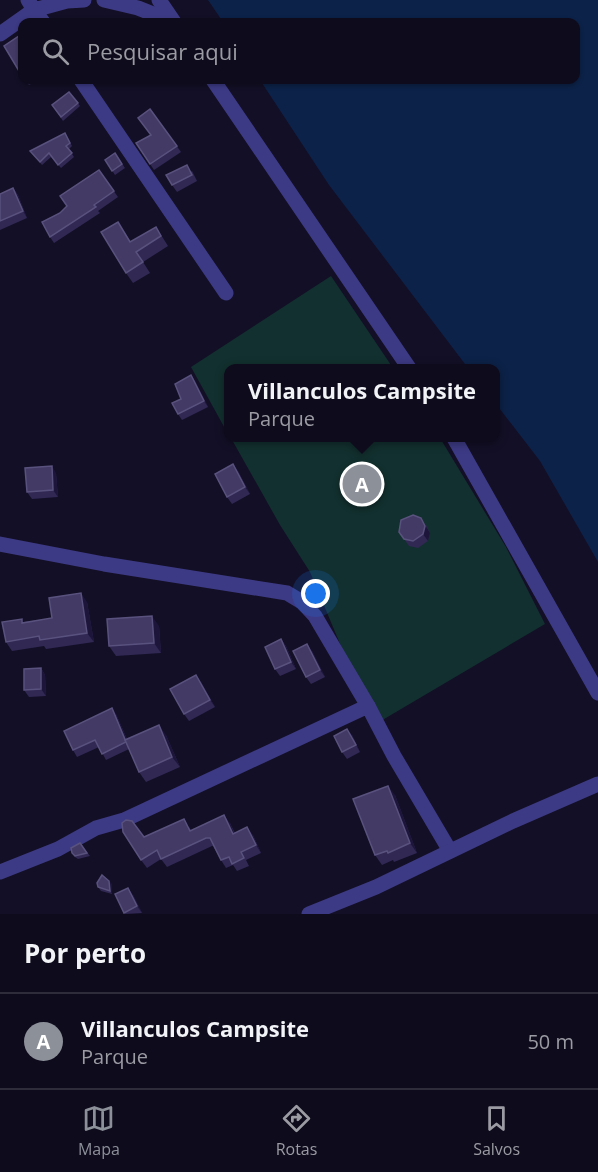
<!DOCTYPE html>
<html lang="pt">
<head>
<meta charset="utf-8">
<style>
  body { margin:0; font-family:"Open Sans",sans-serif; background:#171425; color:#f1f3f6 }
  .you { position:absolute; left:316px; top:594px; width:21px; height:21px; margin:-15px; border:4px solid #fff; border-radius:50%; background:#1a73e8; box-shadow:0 0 0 9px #1a73e833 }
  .badge { display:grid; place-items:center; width:39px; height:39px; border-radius:50%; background:#8c9099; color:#fff; font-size:20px; font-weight:700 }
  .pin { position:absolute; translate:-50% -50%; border:3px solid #fff; box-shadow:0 2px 6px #0006 }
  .popup { position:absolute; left:224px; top:364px; width:276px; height:78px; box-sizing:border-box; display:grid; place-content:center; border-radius:12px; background:#0e0b1c; filter:drop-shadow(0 2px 4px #0005); font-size:20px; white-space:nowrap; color:#9b9ba3 }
  .popup b { font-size:22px; color:#f1f3f6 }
  .popup::after { content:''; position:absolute; left:50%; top:100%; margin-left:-12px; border:12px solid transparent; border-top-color:#0e0b1c }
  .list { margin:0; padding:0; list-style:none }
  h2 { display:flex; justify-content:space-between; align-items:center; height:78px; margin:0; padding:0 24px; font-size:26px }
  h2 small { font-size:20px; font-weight:400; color:#9b9ba3 }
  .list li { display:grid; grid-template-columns:39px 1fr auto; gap:18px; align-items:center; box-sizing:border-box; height:96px; padding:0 24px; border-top:2px solid #2e2b3b }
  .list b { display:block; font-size:22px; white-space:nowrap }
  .list p { margin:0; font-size:20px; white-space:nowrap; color:#9b9ba3 }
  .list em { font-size:20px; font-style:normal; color:#9b9ba3 }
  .icon { flex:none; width:33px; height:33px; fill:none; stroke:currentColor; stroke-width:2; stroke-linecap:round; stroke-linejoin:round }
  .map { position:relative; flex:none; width:598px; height:914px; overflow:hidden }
  .search { position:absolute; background:#0e0b1c; box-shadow:0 2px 4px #0004; left:18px; right:18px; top:18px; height:66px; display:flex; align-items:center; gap:15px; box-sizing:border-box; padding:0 21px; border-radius:12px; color:#9b9ba3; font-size:22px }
  .sheet { height:174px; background:#0e0b1c }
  nav { display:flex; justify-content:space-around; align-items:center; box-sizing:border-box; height:84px; border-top:2px solid #2e2b3b; background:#0e0b1c; font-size:16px; color:#9b9ba3 }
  nav a { display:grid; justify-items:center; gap:3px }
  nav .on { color:#8c9099 }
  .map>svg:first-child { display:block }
</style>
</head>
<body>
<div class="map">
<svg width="598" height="914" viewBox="0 0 598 914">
  <rect width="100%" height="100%" fill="#130f26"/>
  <g fill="#12302f">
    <path d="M331 276 393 368H228V434L191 367Z"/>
    <path d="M231 438H440L506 547 545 624 374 725 310 572 280 525Z"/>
  </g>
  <path fill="#0c2248" d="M208 0H598V562L540 461 496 404V368H468L329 185 260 80H576V22H223Z"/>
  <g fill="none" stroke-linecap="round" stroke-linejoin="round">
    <g stroke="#3d3a85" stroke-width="15">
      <path d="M28 0 34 10 67 1 84 0"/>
      <path d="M104 0 138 8 173 22"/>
      <path d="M159 0 174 22"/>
      <path d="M0 34 34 10 43 22"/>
      <path d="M81 80 226 293"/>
      <path d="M213 80 409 368"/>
      <path d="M454 438 598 693"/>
      <path d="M0 544 104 564 287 593 302 602 315 616 368 706"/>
      <path d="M0 872 58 849 96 828 124 820 368 706 394 756 450 851"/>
      <path d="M309 914 376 887 513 821 598 784"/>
    </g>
  </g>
  <g fill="#312854">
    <path d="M25 80H39L29 85Z"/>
    <path d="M78 103 80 106 63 121 52 105Z"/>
    <path d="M150 109 181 152 154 170 136 143 151 135Z"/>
    <path d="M65 133 72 146 69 149 74 157 61 168 51 157 42 165 30 151Z"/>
    <path d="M115 153 125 168 115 175 105 160Z"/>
    <path d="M99 170 118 197 98 211 100 213 54 243 50 237 60 213 67 206Z"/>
    <path d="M192 171 197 181 177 192 172 185Z"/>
    <path d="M13 188 18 195 27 218 0 230V194Z"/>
    <path d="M118 222 131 242 156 227 168 246 143 262 150 273 133 283 126 273Z"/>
    <path d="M191 375 195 381 208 407 182 420 178 414 181 399Z"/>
    <path d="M238 471 250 494 232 504 227 497Z"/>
    <path d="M56 473 58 497 32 499 27 492Z"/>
    <path d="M426 525 430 533 428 541 418 548 409 546 399 532Z"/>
    <path d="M87 602 94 642 46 649 44 646 12 651 6 642 24 622 52 618Z"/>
    <path d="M159 626 161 653 116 656 109 646Z"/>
    <path d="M281 639 286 646 296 669 280 676 275 669Z"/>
    <path d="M312 651 325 677 311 684 306 677Z"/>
    <path d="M41 668 45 675 46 696 29 697 24 690Z"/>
    <path d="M201 682 215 707 189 721 184 714Z"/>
    <path d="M116 714 127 739 166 735 180 767 146 782 139 772 129 749 106 760 99 747 77 757 73 750Z"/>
    <path d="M352 735 360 752 347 759 342 752Z"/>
    <path d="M395 795 417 853 394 862 393 860 382 865 375 855Z"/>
    <path d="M230 823 235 833 253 835 261 853 246 860 249 866 237 871 233 865 226 868 221 860 213 846H212L167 867 161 859 147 868 141 860 144 837 189 827 191 830Z"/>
    <path d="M80 843 90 856 78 859 75 857 72 853Z"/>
    <path d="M112 884V894L101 891 98 887Z"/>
    <path d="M115 894 133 895 142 913 125 914Z"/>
  </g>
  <g fill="#1d163a">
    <path d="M13 188 18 195 27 218 23 211Z"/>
    <path d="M191 375 195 381 208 407 204 401Z"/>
    <path d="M233 464 238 471 250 494 245 487Z"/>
    <path d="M52 466 56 473 58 497 53 490Z"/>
    <path d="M421 518 430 533 428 541 423 534Z"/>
    <path d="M81 593 87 602 94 642 87 633Z"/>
    <path d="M152 616 159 626 161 653 154 643Z"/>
    <path d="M281 639 286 646 296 669 291 662Z"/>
    <path d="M307 644 312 651 325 677 320 670Z"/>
    <path d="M41 668 45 675 46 696 41 689Z"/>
    <path d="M196 675 201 682 215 707 210 700Z"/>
    <path d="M112 708 116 714 131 748 127 742Z"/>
    <path d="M159 725 166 735 180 767 172 757Z"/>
    <path d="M347 729 352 735 360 752 356 745Z"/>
    <path d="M388 786 395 795 417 853 410 843Z"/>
    <path d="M224 815 230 823 238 842 233 834Z"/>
    <path d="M247 827 253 835 261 853 256 845Z"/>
    <path d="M109 881 112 884V894L110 891Z"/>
    <path d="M128 888 133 895 142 913 137 906Z"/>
  </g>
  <g fill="#433a66" stroke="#5a527e" stroke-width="1.5">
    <path d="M22 34V76L4 46Z"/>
    <path d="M69 92 78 103 61 117 52 105Z"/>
    <path d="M150 109 177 146 150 164 136 143 151 135 138 118Z"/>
    <path d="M65 133 70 143 66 146 72 153 58 165 49 153 40 162 30 151Z"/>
    <path d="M115 153 122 164 112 171 105 160Z"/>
    <path d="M187 165 192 175 172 185 166 175Z"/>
    <path d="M99 170 114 191 94 205 96 207 50 237 42 222 60 213 67 206 60 196Z"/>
    <path d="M13 188 23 211 0 221V194Z"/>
    <path d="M118 222 130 242 156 227 161 236 136 252 143 262 126 273 101 232Z"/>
    <path d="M191 375 204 401 178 414 172 403 181 399 175 384Z"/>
    <path d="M233 464 245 487 227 497 215 474Z"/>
    <path d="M52 466 53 490 27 492 25 468Z"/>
    <path d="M413 515 421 518 425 526 423 534 413 541 404 539 399 532 401 520Z"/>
    <path d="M81 593 87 633 40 640 39 636 6 642 2 622 22 619V623L52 618 49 598Z"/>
    <path d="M152 616 154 643 109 646 107 619Z"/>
    <path d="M281 639 291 662 275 669 265 647Z"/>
    <path d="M307 644 320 670 306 677 293 651Z"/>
    <path d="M41 668V689L24 690V669Z"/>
    <path d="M196 675 210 700 184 714 170 689Z"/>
    <path d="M112 708 126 742 102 754 95 740 73 750 64 731Z"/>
    <path d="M159 725 172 757 139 772 125 740Z"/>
    <path d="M347 729 356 745 342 752 334 736Z"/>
    <path d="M388 786 410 843 388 853 387 851 375 855 353 799Z"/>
    <path d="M224 815 233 834 247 827 256 845 241 852 244 858 232 864 229 857 221 860 210 838H206L161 859 157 850 141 860 123 832 122 823 126 820 132 821 144 837 184 819 190 831Z"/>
    <path d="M80 843 87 853 75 856 72 853 71 848Z"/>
    <path d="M102 875 109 881 110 891 98 887 97 883Z"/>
    <path d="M128 888 137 906 124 913 115 894Z"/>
  </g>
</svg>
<div class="you"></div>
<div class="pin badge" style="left:362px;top:484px">A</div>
<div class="popup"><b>Villanculos Campsite</b>Parque</div>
<div class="search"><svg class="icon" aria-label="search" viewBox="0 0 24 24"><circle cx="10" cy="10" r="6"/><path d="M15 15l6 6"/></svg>Pesquisar aqui</div>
</div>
<section class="sheet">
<h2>Por perto<small></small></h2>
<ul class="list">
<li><span class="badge">A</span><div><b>Villanculos Campsite</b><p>Parque</p></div><em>50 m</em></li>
</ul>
</section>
<nav>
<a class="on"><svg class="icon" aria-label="map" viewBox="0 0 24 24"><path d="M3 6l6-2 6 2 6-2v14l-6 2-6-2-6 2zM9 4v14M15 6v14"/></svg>Mapa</a>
<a><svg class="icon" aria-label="directions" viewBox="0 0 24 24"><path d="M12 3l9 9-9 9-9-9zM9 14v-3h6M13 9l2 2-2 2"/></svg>Rotas</a>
<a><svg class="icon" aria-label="saved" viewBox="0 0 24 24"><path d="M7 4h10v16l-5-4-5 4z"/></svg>Salvos</a>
</nav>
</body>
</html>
